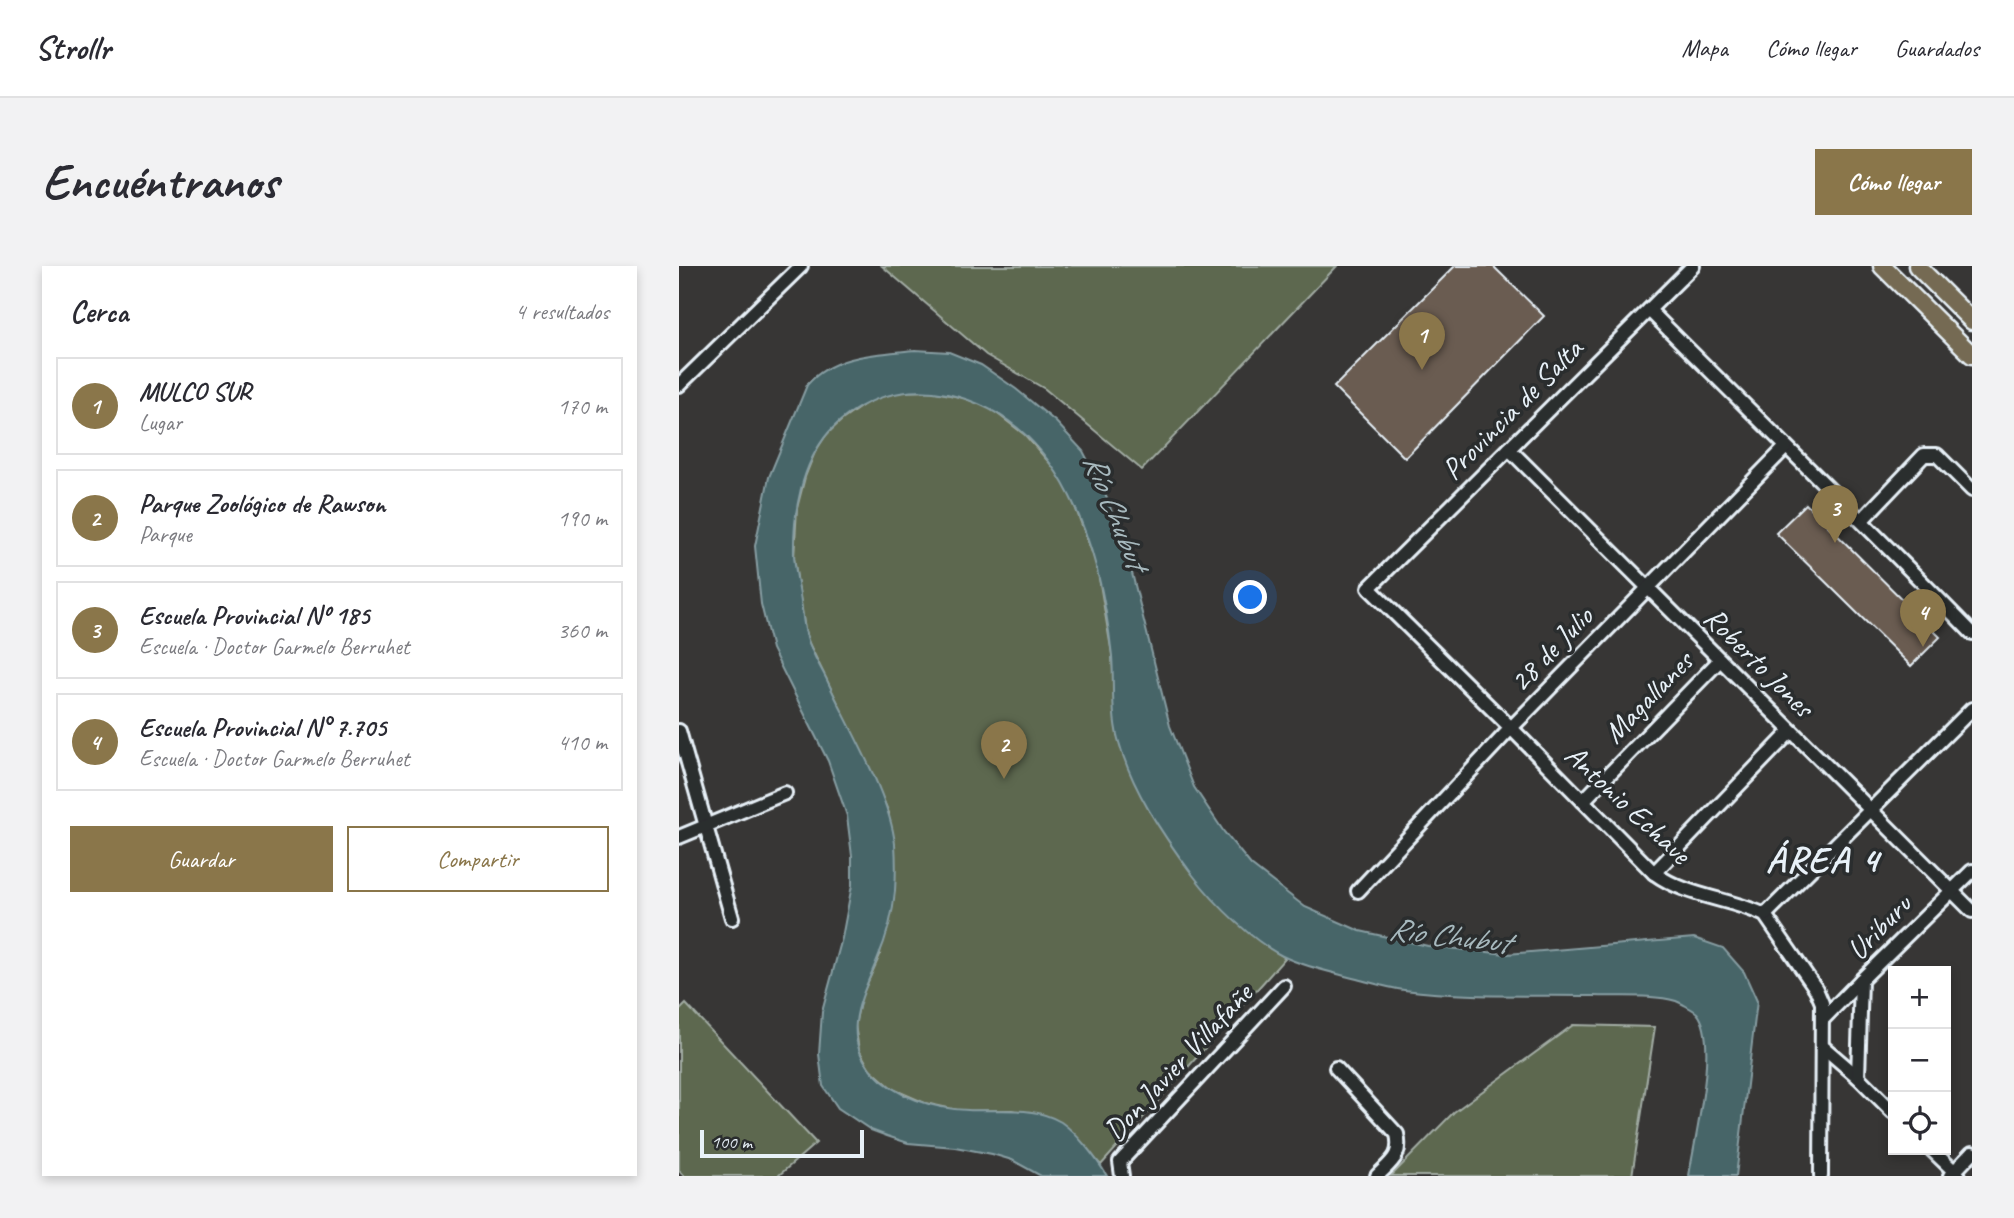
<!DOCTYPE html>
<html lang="es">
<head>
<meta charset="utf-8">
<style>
  body { margin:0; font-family:Caveat,sans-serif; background:#f2f2f3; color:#2b2b33 }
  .controls { position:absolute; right:21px; bottom:21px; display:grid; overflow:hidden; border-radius:0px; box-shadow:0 4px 10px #0003 }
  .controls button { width:63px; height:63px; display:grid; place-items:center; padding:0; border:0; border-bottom:2px solid #e1e1e2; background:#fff; color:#2b2b33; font:35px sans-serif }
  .scale { position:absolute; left:21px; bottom:18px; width:164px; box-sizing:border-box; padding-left:7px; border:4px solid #e8f1f8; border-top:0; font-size:19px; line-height:24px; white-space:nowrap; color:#e8f1f8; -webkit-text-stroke:5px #2a2d2e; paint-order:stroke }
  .you { position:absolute; left:572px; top:332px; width:24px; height:24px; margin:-18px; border:5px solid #fff; border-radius:50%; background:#1a73e8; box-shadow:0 0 0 10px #1a73e833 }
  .badge { display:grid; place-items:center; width:46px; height:46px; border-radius:50%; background:#8a764a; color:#fff; font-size:23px; font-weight:700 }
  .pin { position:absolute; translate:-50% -58px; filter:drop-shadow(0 2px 4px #0008) }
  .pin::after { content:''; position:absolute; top:37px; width:24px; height:21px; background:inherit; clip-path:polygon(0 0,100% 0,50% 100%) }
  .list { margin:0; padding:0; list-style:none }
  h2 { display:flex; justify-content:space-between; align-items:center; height:91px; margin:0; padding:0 28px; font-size:30px }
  h2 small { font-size:23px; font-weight:400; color:#7c7c81 }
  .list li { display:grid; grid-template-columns:46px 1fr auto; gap:21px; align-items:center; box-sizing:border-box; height:98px; margin:0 14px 14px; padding:0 14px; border:2px solid #e1e1e2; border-radius:0px }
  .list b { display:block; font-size:26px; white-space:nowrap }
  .list p { margin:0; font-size:23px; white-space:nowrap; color:#7c7c81 }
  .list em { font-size:23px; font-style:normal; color:#7c7c81 }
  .actions { display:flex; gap:14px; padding:21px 28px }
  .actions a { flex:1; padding:16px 0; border:2px solid #8a764a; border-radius:0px; text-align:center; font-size:24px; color:#8a764a }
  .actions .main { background:#8a764a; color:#fff }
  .icon { flex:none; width:38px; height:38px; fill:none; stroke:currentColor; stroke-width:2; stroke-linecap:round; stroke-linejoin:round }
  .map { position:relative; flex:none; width:1293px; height:910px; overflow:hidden; border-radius:0px }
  header { display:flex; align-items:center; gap:42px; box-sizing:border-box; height:98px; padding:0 35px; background:#fff; border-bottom:2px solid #e1e1e2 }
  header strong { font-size:33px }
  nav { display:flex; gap:38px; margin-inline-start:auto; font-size:24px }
  .intro { display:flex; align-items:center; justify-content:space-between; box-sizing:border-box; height:168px; padding:0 42px }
  h1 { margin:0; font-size:49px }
  .button { padding:18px 32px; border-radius:0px; background:#8a764a; color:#fff; font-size:24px; font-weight:700 }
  main { display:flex; gap:42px; padding:0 42px }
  aside { flex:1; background:#fff; border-radius:0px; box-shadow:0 4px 10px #0003 }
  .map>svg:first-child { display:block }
</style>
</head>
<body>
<header>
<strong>Strollr</strong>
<nav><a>Mapa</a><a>Cómo llegar</a><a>Guardados</a></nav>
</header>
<div class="intro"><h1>Encuéntranos</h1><a class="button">Cómo llegar</a></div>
<main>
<aside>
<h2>Cerca<small>4 resultados</small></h2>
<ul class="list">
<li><span class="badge">1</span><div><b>MULCO SUR</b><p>Lugar</p></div><em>170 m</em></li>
<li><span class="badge">2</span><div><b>Parque Zoológico de Rawson</b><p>Parque</p></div><em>190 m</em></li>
<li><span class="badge">3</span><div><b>Escuela Provincial Nº 185</b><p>Escuela · Doctor Garmelo Berruhet</p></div><em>360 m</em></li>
<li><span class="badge">4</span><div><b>Escuela Provincial N° 7.705</b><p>Escuela · Doctor Garmelo Berruhet</p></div><em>410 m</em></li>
</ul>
<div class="actions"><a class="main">Guardar</a><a>Compartir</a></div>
</aside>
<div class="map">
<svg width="1293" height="910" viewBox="0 0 1293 910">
  <rect width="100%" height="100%" fill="#373635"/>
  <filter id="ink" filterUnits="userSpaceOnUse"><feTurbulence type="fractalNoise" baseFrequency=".0143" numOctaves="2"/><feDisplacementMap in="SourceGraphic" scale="14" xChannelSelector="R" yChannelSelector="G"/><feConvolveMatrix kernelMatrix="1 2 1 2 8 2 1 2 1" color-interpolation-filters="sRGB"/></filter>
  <g filter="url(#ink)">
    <g fill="#5d6850" stroke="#a2aca4" stroke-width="2">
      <path d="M203 0H658L463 204 366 123 307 89Z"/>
      <path d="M252 125 285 132 311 142 346 169 375 202 391 227 418 300 433 388 438 469 570 667 606 692 422 899 382 857 333 844 283 845 246 837 214 823 191 803 180 784 176 759 182 731 201 689 210 547 193 508 127 371 115 292 118 242 126 211 136 186 147 169 163 154 190 135 215 126Z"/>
      <path d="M7 738 137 877 99 910H5L0 905V745Z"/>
      <path d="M894 759 976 761 953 910H712L775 846Z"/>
    </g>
    <path fill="#466568" stroke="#879da2" stroke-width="2" d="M236 84 270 86 302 99 337 123 377 156 404 185 426 227 449 291 491 460 515 521 545 566 572 599 626 641 681 665 749 680 828 688 1015 672 1044 682 1065 706 1078 735 1057 910H1010C1015 875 1041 774 1018 747 1015 744 1000 736 997 735 974 728 939 731 915 730 852 729 787 732 725 724 709 722 694 717 678 713 656 707 631 702 610 693 576 679 535 637 513 608 483 568 452 522 439 473 432 447 435 417 433 390 422 287 386 153 268 128 224 119 181 132 150 166 122 199 114 247 115 289 116 305 120 321 122 336 124 347 124 360 128 371 132 386 141 400 148 414 169 460 211 529 216 578 217 593 217 610 216 625 214 649 207 673 198 694 183 731 161 769 193 805 216 831 255 843 289 844 319 846 355 839 382 856 398 867 418 893 428 910H362L333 894 313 888 276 881 229 877 208 870 192 864 159 842 144 820 140 788 143 746 163 672 173 619V590L168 550 149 495 93 383 82 338 76 280 90 211 128 119C154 88 199 88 236 84Z"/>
    <g fill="#6a5c51" stroke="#e8f1f8" stroke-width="2">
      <path d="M776 0H814L865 50 726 192 655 121Z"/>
      <path d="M1127 238 1261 371 1232 400 1097 267Z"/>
    </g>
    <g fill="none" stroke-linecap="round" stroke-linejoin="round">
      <g stroke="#e8f1f8" stroke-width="18">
        <g id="minor">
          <path d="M1014 0 690 322 832 462 975 607C1008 631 1049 632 1086 649L1137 723 1143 737 1142 910"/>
          <path d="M970 44C1078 152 1187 258 1293 367"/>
          <path d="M0 119 122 0"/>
          <path d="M830 183 1293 645"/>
          <path d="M1183 254 1245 189H1258L1293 224"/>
          <path d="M0 465 53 652"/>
          <path d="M904 535 1041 394"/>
          <path d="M0 571 106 527"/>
          <path d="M975 607 1112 465"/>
          <path d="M679 625 832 462 1107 181"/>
          <path d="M1086 649 1293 443"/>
          <path d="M1143 754 1182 714"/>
          <path d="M1143 780 1179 811 1214 846"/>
          <path d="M657 802 718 868C723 890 713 895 698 910"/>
          <path d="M1179 811 1182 714 1293 605"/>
          <path d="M1253 884 1280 910"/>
          <path d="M443 910 441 896 605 720"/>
          <path d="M1271 910 1293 887"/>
        </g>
      </g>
      <g stroke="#e8f1f8" stroke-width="21">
        <g id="major">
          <path d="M1203 0 1293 89"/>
          <path d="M1238 0 1293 55"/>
        </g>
      </g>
      <use href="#minor" stroke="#2a2d2e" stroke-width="12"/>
      <use href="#major" stroke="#746b52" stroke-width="16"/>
    </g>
  </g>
  <g text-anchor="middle" stroke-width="7" stroke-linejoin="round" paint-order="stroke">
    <g font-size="30" fill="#e8f1f8" stroke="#2a2d2e">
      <text transform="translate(833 143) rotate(-45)" y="10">Provincia de Salta</text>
      <text transform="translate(872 383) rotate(-46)" y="10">28 de Julio</text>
      <text transform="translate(1080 396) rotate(45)" y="10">Roberto Jones</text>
      <text transform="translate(969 431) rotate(-46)" y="10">Magallanes</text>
      <text transform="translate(949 538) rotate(43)" y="10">Antonio Echave</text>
      <text transform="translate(1200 661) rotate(-46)" y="10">Uriburu</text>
      <text transform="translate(499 796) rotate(-47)" y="10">Don Javier Villafañe</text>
    </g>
    <g font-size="32" font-style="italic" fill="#a7b9be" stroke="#2a2d2e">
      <text transform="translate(437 245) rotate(68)" y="11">Río Chubut</text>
      <text transform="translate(770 669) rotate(7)" y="11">Río Chubut</text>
    </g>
    <g font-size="37" font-weight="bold" letter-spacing="2" fill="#e8f1f8" stroke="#2a2d2e">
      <text x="1144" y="606">ÁREA 4</text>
    </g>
  </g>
</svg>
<div class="controls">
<button>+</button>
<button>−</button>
<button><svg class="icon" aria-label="locate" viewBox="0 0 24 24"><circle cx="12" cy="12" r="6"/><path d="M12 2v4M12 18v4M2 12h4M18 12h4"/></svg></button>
</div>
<div class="scale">100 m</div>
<div class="you"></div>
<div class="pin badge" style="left:743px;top:104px">1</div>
<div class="pin badge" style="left:325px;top:513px">2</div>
<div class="pin badge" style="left:1156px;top:277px">3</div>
<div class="pin badge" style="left:1244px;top:381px">4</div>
</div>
</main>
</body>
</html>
